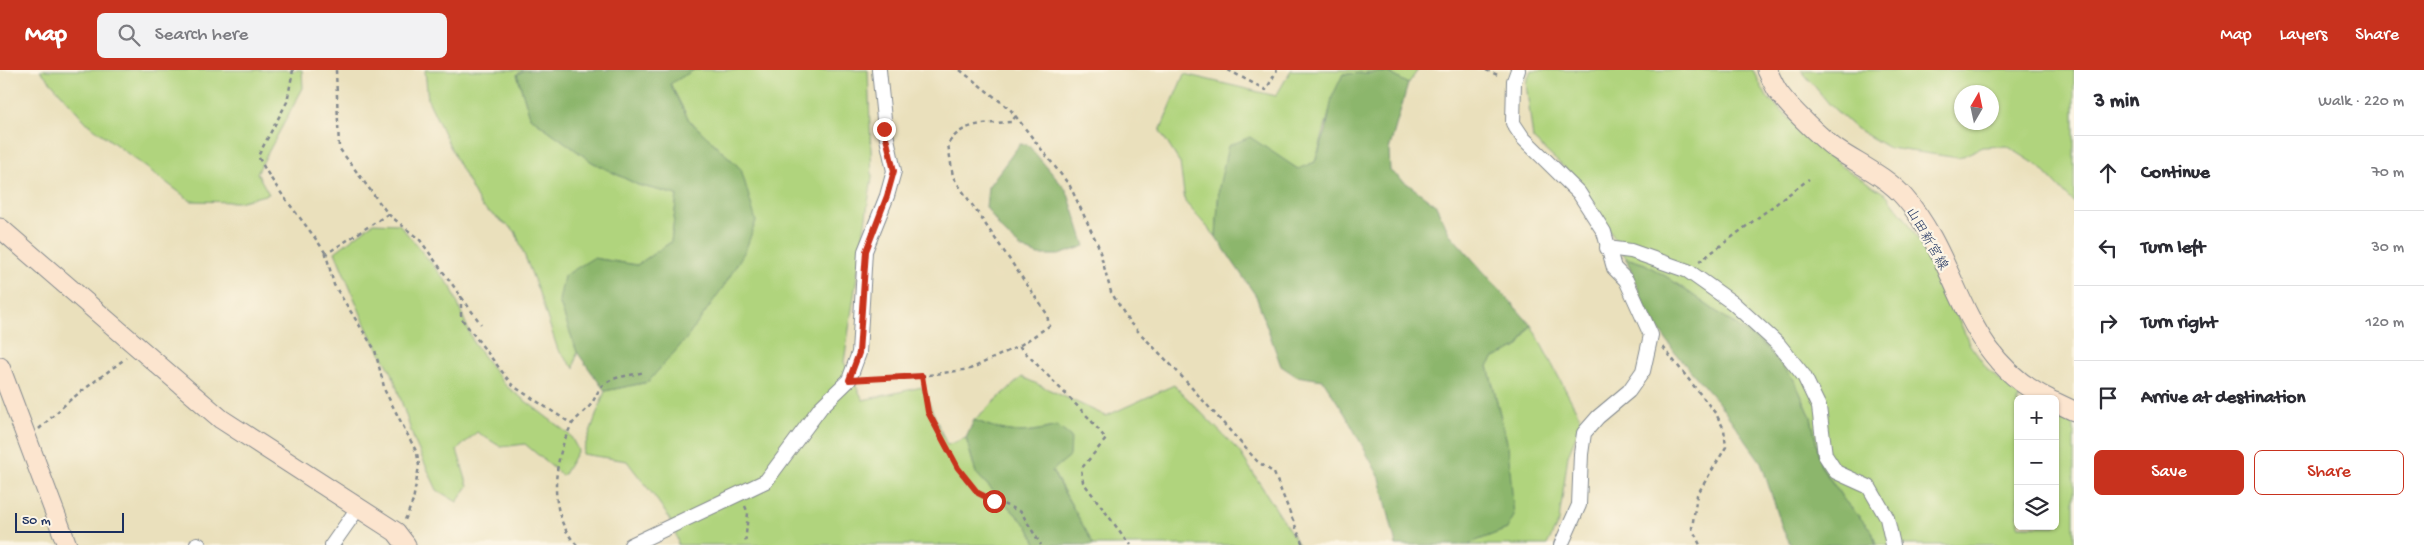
<!DOCTYPE html>
<html lang="en">
<head>
<meta charset="utf-8">
<style>
  body { margin:0; font-family:"Gochi Hand","Klee One",sans-serif; background:#f2f2f3; color:#2b2b33 }
  .controls { position:absolute; right:15px; bottom:15px; display:grid; overflow:hidden; border-radius:8px; box-shadow:0 1px 4px #0004 }
  .controls button { width:45px; height:45px; display:grid; place-items:center; padding:0; border:0; border-bottom:1px solid #e1e1e2; background:#fff; color:#2b2b33; font:25px sans-serif }
  .compass { position:absolute; left:1954px; top:15px; width:45px; height:45px; border-radius:50%; background:#fff; box-shadow:0 1px 4px #0004; rotate:9deg }
  .scale { position:absolute; left:15px; bottom:12px; width:109px; box-sizing:border-box; padding-left:5px; border:2px solid #1b2f5e; border-top:0; font-size:14px; line-height:18px; white-space:nowrap; color:#1b2f5e; -webkit-text-stroke:4px #fcf5e5; paint-order:stroke }
  .stop { position:absolute; width:15px; height:15px; margin:-11px; border:4px solid #c8321e; border-radius:50%; background:#fff }
  .stop.end { background:#c8321e; border-color:#fff; box-shadow:0 1px 5px #0008 }
  .list { margin:0; padding:0; list-style:none }
  h2 { display:flex; justify-content:space-between; align-items:center; height:65px; margin:0; padding:0 20px; font-size:21px }
  h2 small { font-size:16px; font-weight:400; color:#7c7c81 }
  .list li { display:grid; grid-template-columns:32px 1fr auto; gap:15px; align-items:center; box-sizing:border-box; height:75px; padding:0 20px; border-top:1px solid #e1e1e2 }
  .list b { display:block; font-size:19px; white-space:nowrap }
  .list em { font-size:16px; font-style:normal; color:#7c7c81 }
  .actions { display:flex; gap:10px; padding:15px 20px }
  .actions a { flex:1; padding:11px 0; border:1px solid #c8321e; border-radius:8px; text-align:center; font-size:18px; color:#c8321e }
  .actions .main { background:#c8321e; color:#fff }
  .icon { flex:none; width:28px; height:28px; fill:none; stroke:currentColor; stroke-width:2; stroke-linecap:round; stroke-linejoin:round }
  .map { position:relative; flex:none; width:2074px; height:475px; overflow:hidden }
  header { display:flex; align-items:center; gap:30px; box-sizing:border-box; height:70px; padding:0 25px; background:#c8321e; color:#fff }
  header strong { font-size:24px }
  nav { display:flex; gap:28px; margin-inline-start:auto; font-size:18px }
  .search { width:350px; height:45px; background:#f2f2f3; display:flex; align-items:center; gap:12px; box-sizing:border-box; padding:0 18px; border-radius:8px; color:#7c7c81; font-size:19px }
  main { display:flex }
  aside { flex:1; background:#fff }
  .map>svg:first-child { display:block }
</style>
</head>
<body>
<header>
<strong>Map</strong>
<div class="search"><svg class="icon" aria-label="search" viewBox="0 0 24 24"><circle cx="10" cy="10" r="6"/><path d="M15 15l6 6"/></svg>Search here</div>
<nav><a>Map</a><a>Layers</a><a>Share</a></nav>
</header>
<main>
<div class="map">
<svg width="2074" height="475" viewBox="0 0 2074 475">
  <rect width="100%" height="100%" fill="#fcf5e5"/>
  <filter id="ink" filterUnits="userSpaceOnUse"><feTurbulence type="fractalNoise" baseFrequency=".02" numOctaves="2"/><feDisplacementMap in="SourceGraphic" scale="10" xChannelSelector="R" yChannelSelector="G"/><feConvolveMatrix kernelMatrix="1 2 1 2 8 2 1 2 1" color-interpolation-filters="sRGB"/></filter>
  <filter id="wash" filterUnits="userSpaceOnUse"><feTurbulence type="fractalNoise" baseFrequency=".0096" numOctaves="4" result="noise"/><feDisplacementMap in="SourceGraphic" scale="20" xChannelSelector="R" yChannelSelector="G"/><feGaussianBlur stdDeviation="1.12" result="paint"/><feColorMatrix in="noise" values="0 0 0 0 0 0 0 0 0 0 0 0 0 0 0 0 0 1.4 0 .05"/><feComposite in="paint" operator="in"/></filter>
  <g filter="url(#wash)">
    <rect width="100%" height="100%" fill="#eae0bc"/>
    <g fill="#b0d47d" stroke="#66826e" fill-rule="evenodd">
      <path d="M40 0H302L303 18 257 103 269 124 238 132 191 131 87 53Z"/>
      <path d="M425 0H525L517 4 530 47 592 92 638 115 677 125 671 172 637 195 593 188 559 231 577 282 574 298 558 280 538 220 515 161 481 136 457 91 428 30Z"/>
      <path d="M694 0H868L872 107 844 292 863 330 922 317 947 375 966 368 976 403 1028 457 1037 475H678C676 447 643 414 627 391L582 384 605 321 649 312 741 99 689 50 670 13Z"/>
      <path d="M1291 0H1418L1408 14 1388 2 1343 4C1330 32 1325 62 1315 92L1298 99 1277 86 1219 117 1216 167 1185 132 1180 93 1160 61 1184 4 1276 26Z"/>
      <path d="M1531 0H1753L1767 27 1817 75 1843 97 1887 125 1908 152 1945 218 1970 275 1989 301 2022 329H2018V456H2055V346L2074 354V475H1876L1872 461 1844 430 1821 395 1811 347 1794 310 1764 275 1667 207 1645 194 1626 188 1582 114 1533 69 1526 13Z"/>
      <path d="M1801 0H2074V133L2040 97 2007 76 1982 77 1959 88 1889 78 1855 58 1830 35ZM1962 22H1992V52H1962Z"/>
      <path d="M373 153 399 154 451 217 474 274 506 316 570 365 578 380 563 406 525 374 501 377 477 362 457 380 468 416 457 432 437 420 414 370 392 303 368 261 335 182Z"/>
      <path d="M1531 255 1582 351 1568 385 1559 451 1547 475H1470V473L1507 459 1508 376 1488 296 1494 288 1518 277Z"/>
      <path d="M1022 307 1106 346 1174 315 1239 381 1299 475H1094L1052 400 1070 386 1057 356C1021 365 1009 364 974 350Z"/>
    </g>
    <g fill="#8cb66c" stroke="#547265">
      <path d="M525 0H694L670 14 689 50 741 99 756 151 746 179 726 213 687 268 648 312 605 321 577 282 559 231 564 206 593 188 637 195 671 172 677 125 638 115 592 92 530 47 517 4Z"/>
      <path d="M1388 2 1408 14 1389 80 1390 101 1435 134 1449 163 1531 255 1518 277 1494 288 1488 296 1508 376 1514 446 1507 459 1471 473 1470 475H1396L1380 408 1345 344 1323 310 1296 306 1281 296 1256 226 1216 167 1219 117 1228 76 1250 67 1298 99 1315 92 1326 61 1332 27 1343 4Z"/>
      <path d="M1020 74 1028 75 1067 121 1085 176 1059 185H1038L1021 178 1001 159 986 137 988 117Z"/>
      <path d="M1626 188 1645 194 1667 207 1764 275 1794 310 1811 347 1821 396 1844 430 1872 461 1876 475H1791L1783 460 1761 392 1718 332 1676 284 1647 242Z"/>
      <path d="M974 350C1009 364 1021 365 1057 356L1071 367 1070 386 1052 401 1094 475H1037L1028 457 976 403 966 368Z"/>
    </g>
  </g>
  <g filter="url(#ink)">
    <g fill="none" stroke-linecap="round" stroke-linejoin="round">
      <g stroke="#82888d" stroke-width="16">
        <g id="street">
          <path d="M1518 0 1514 11 1513 53 1523 68 1579 123 1604 162 1614 198 1626 210 1651 265 1643 301 1629 321 1598 347 1584 363 1581 384 1579 435 1561 475"/>
          <path d="M1607 178 1631 181 1688 201 1733 233 1779 275 1804 306 1819 337 1825 385 1836 402 1869 417 1887 448 1893 475"/>
          <path d="M197 474 199 475"/>
          <path d="M332 475 358 438"/>
          <path d="M631 475 766 411 821 337 849 310 859 283 865 181 887 126 894 101 885 59 879 0"/>
        </g>
      </g>
      <g stroke="#82888d" stroke-width="21">
        <g id="secondary">
          <path d="M1767 0C1771 8 1774 16 1779 23 1790 38 1821 68 1836 79 1858 94 1886 106 1904 127 1962 193 1959 286 2049 329"/>
          <path d="M0 158 221 349 396 462 406 475"/>
          <path d="M0 297 67 475"/>
          <path d="M2055 332 2074 341"/>
        </g>
      </g>
      <g stroke="#82888d" stroke-width="2.5" stroke-dasharray="4 4" stroke-linecap="butt">
        <path d="M293 0 287 32 258 86C276 122 305 151 326 184"/>
        <path d="M336 0 339 78 388 144 326 184 334 215 375 280 385 321 417 383 419 396 413 431 405 450"/>
        <path d="M960 0 1010 39 1070 116 1098 175 1111 222 1130 253 1175 299 1257 391 1274 403 1303 475"/>
        <path d="M1228 0 1266 20 1277 0"/>
        <path d="M1486 0 1500 6"/>
        <path d="M1016 46 1011 52C986 54 963 51 948 74L953 107 1047 244 1049 256 1019 276"/>
        <path d="M388 144 420 170 481 254"/>
        <path d="M1699 192 1809 109"/>
        <path d="M461 226V248L513 316 572 354"/>
        <path d="M1663 277 1716 344 1724 359 1726 377 1697 425 1692 458 1700 475"/>
        <path d="M922 306 928 342 958 399 978 423 1021 442 1041 475"/>
        <path d="M865 309 922 306 970 299 1019 276 1089 348 1106 369 1081 399 1083 412 1130 475"/>
        <path d="M39 359 70 330 126 288"/>
        <path d="M745 436 748 443 745 475"/>
        <path d="M577 475C547 445 553 390 571 356 576 347 586 342 592 333 598 323 598 317 611 310 620 306 634 305 644 302"/>
      </g>
      <use href="#street" stroke="#fff" stroke-width="14"/>
      <use href="#secondary" stroke="#fce5cf" stroke-width="19"/>
    </g>
  </g>
  <g fill="none" stroke-linecap="round" stroke-linejoin="round" filter="url(#ink)">
    <path stroke="#c8321e" stroke-width="6" d="M884 59 894 101 887 126 866 181 859 283 849 310 922 306 928 342 958 398 978 423 994 431"/>
  </g>
  <g text-anchor="middle" stroke-width="4.5" stroke-linejoin="round" paint-order="stroke">
    <g font-size="14" fill="#1b2f5e" stroke="#fcf5e5">
      <text transform="translate(1928 168) rotate(60)" y="5">山田新宮線</text>
    </g>
  </g>
</svg>
<div class="controls">
<button>+</button>
<button>−</button>
<button><svg class="icon" aria-label="layers" viewBox="0 0 24 24"><path d="M12 4l9 5-9 5-9-5zM3 14l9 5 9-5"/></svg></button>
</div>
<svg class="compass" viewBox="-18 -18 36 36"><path d="M0-13l5 13h-10z" fill="#e53935"/><path d="M0 13l5-13h-10z" fill="#7c7c81"/></svg>
<div class="scale">50 m</div>
<div class="stop" style="left:994px;top:431px"></div>
<div class="stop end" style="left:884px;top:59px"></div>
</div>
<aside>
<h2>3 min<small>Walk · 220 m</small></h2>
<ul class="list">
<li><svg class="icon" aria-label="ahead" viewBox="0 0 24 24"><path d="M12 20V5M6 11l6-6 6 6"/></svg><div><b>Continue</b></div><em>70 m</em></li>
<li><svg class="icon" aria-label="left" viewBox="0 0 24 24"><path d="M17 20v-9H6M10 6l-5 5 5 5"/></svg><div><b>Turn left</b></div><em>30 m</em></li>
<li><svg class="icon" aria-label="right" viewBox="0 0 24 24"><path d="M7 20v-9h11M14 6l5 5-5 5"/></svg><div><b>Turn right</b></div><em>120 m</em></li>
<li><svg class="icon" aria-label="arrive" viewBox="0 0 24 24"><path d="M6 21V4h12l-3 4 3 4H6"/></svg><div><b>Arrive at destination</b></div></li>
</ul>
<div class="actions"><a class="main">Save</a><a>Share</a></div>
</aside>
</main>
</body>
</html>
